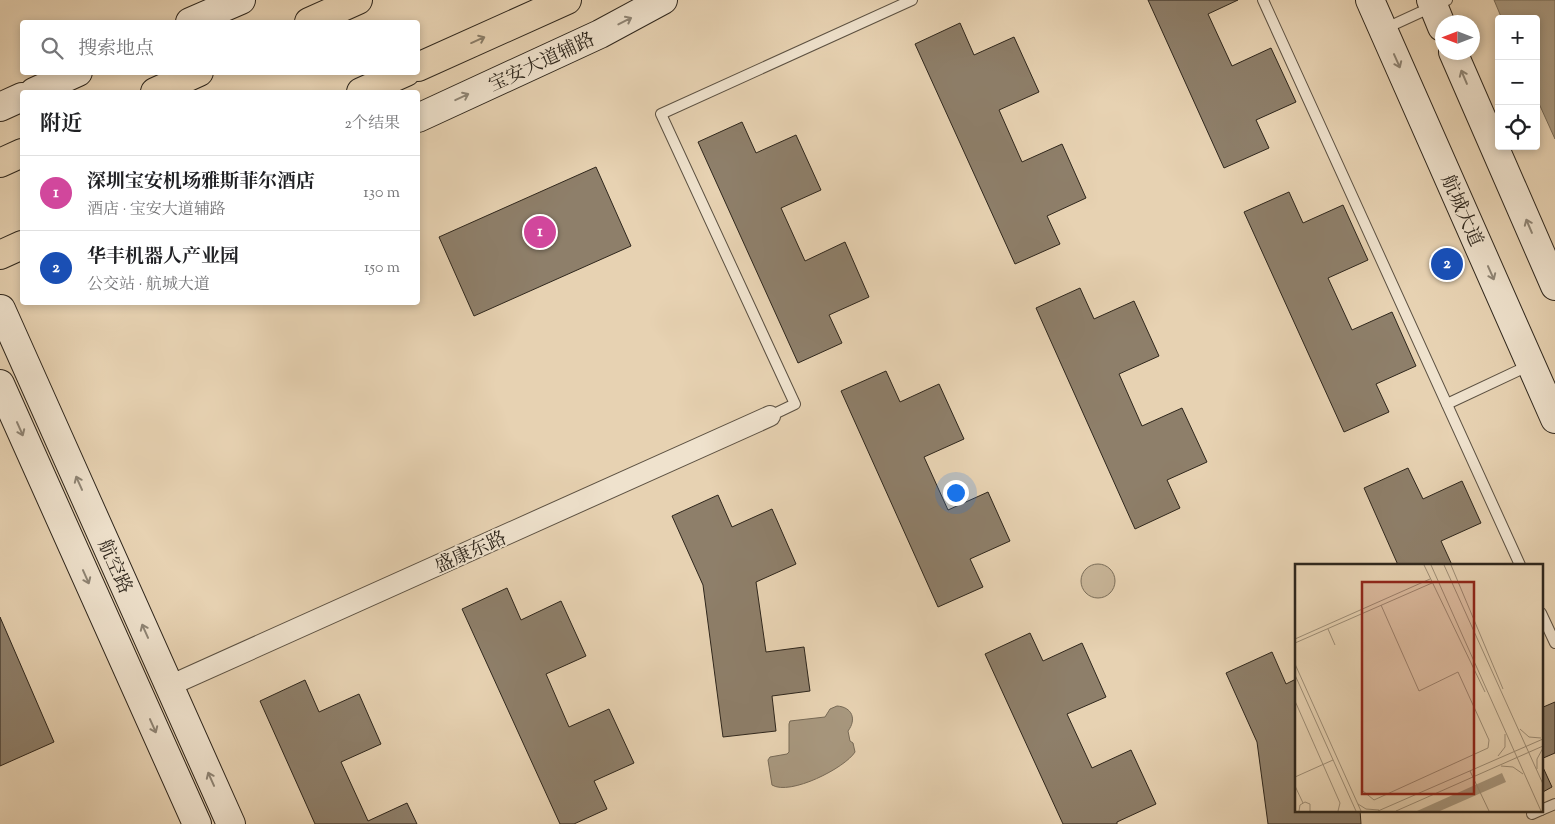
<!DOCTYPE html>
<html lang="zh">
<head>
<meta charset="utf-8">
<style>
  body { margin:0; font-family:"Sorts Mill Goudy","Noto Serif SC",serif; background:#f2f2f2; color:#202124 }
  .controls { position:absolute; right:15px; top:15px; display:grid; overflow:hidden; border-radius:5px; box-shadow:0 2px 8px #0003 }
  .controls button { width:45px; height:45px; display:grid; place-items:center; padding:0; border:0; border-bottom:1px solid #e0e0e0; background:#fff; color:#202124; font:25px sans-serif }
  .compass { position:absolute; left:1435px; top:15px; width:45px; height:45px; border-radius:50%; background:#fff; box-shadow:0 2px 8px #0003; rotate:270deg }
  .you { position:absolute; left:955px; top:492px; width:18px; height:18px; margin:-12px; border:4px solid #fff; border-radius:50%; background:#1a73e8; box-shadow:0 0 0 8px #1a73e833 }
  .badge { display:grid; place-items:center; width:32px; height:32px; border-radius:50%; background:#d93025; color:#fff; font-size:16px; font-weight:700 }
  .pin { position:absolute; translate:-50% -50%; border:2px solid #fff; box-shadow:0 1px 5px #0006 }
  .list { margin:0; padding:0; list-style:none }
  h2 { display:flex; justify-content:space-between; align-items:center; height:65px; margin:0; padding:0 20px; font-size:21px }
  h2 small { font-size:16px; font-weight:400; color:#757577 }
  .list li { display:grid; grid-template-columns:32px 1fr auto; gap:15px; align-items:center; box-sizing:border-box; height:75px; padding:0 20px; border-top:1px solid #e0e0e0 }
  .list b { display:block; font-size:19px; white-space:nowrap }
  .list p { margin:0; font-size:16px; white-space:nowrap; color:#757577 }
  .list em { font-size:16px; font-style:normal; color:#757577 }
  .icon { flex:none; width:28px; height:28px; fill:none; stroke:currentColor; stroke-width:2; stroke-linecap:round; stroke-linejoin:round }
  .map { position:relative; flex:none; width:1555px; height:824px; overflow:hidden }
  .search { position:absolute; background:#fff; box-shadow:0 2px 8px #0003; left:20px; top:20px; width:400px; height:55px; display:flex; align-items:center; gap:12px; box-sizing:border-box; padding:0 18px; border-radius:5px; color:#757577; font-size:19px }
  .panel { position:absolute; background:#fff; box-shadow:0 2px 8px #0003; left:20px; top:90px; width:400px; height:215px; border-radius:5px }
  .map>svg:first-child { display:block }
</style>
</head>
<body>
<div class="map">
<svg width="1555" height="824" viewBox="0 0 1555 824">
  <rect width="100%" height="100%" fill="#e7d2b2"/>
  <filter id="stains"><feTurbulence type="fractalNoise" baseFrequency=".004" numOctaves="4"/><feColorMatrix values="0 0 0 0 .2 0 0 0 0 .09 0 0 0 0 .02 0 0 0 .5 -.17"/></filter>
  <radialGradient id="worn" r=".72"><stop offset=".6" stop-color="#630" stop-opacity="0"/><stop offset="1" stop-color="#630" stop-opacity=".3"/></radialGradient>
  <circle fill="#c8b598" stroke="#7b6e5a" cx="1098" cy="581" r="17"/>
  <g fill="#a8987f" stroke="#776a57">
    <path d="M1494 0H1555V139L1536 97V19H1502Z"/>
    <path d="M837 706C852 707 857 719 848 731L850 741 853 743 855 752C845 768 790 796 772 785L768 760 770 757 787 754 789 752V724L790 721 825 717 830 709Z"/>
  </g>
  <g fill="#8e7f6a" stroke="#2e261c">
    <path d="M1148 0H1238L1208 14 1232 66 1271 48 1296 102 1256 120 1269 148 1224 168Z"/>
    <path d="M960 23 974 55 1014 37 1039 92 999 110 1022 162 1062 144 1086 198 1047 216 1060 244 1015 264 915 44Z"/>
    <path d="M742 122 756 153 796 135 821 190 781 208 805 261 845 242 869 297 829 315 842 343 798 363 698 142Z"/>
    <path d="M596 167 631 246 474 316 439 237Z"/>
    <path d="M1289 192 1303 223 1343 205 1368 260 1328 278 1352 330 1392 312 1416 366 1376 384 1389 412 1344 432 1244 212Z"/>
    <path d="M1080 288 1094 319 1134 301 1159 356 1119 374 1142 426 1182 408 1207 462 1167 480 1180 508 1135 529 1036 308Z"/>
    <path d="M886 371 900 402 939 384 964 439 924 457 948 510 988 492 1010 541 970 559 983 587 938 607 841 391Z"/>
    <path d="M1408 468 1423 499 1462 481 1481 523 1441 541 1452 565H1398L1364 488Z"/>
    <path d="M718 495 732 527 772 509 796 564 756 582 766 652 804 647 810 691 772 696 776 731 723 737 703 585 672 516Z"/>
    <path d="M507 588 521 620 561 601 586 656 546 674 569 727 609 709 634 763 594 781 607 809 574 824H560L462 609Z"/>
    <path d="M0 617 54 742 0 766Z"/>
    <path d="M1030 633 1043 661 1082 643 1106 697 1067 714 1092 768 1131 750 1156 804 1117 822V824H1063L985 654Z"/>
    <path d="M1272 652 1286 684 1296 679V810H1360L1361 824H1268L1257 742 1226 673Z"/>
    <path d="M305 680 319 712 359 694 381 744 341 762 368 821 407 803 417 824H315L260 701Z"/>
    <path d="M1555 702V753L1541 759V708Z"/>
    <path d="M1541 763 1552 787 1541 793Z"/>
  </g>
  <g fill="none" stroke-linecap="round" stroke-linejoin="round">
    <g stroke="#5c5142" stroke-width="12">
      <g id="lane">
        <path d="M1263 0 1520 565"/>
        <path d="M1384 29 1447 0"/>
        <path d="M1447 404 1530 365"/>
        <path d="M770 416 795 404 661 114 912 0"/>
        <path d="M1541 613 1555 643"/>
        <path d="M1541 810 1555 804"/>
        <path d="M1532 814 1541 810"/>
      </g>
    </g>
    <g stroke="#5c5142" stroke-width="22">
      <path id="street" d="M169 686 770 416"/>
    </g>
    <g stroke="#2e261c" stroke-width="30">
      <g id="secondary">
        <path d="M1370 0 1555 419"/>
        <path d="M1431 0 1442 27"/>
        <path d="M190 22 241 0"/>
        <path d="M1453 52 1555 286"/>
        <path d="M34 92 78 72"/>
        <path d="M0 107 22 97"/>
        <path d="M418 118 600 34 663 0"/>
        <path d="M1 309 231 824"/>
        <path d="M0 384 197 824"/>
      </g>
    </g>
    <g stroke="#2e261c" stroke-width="30">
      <g id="primary">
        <path d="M309 22 358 0"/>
        <path d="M418 67 567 0"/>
        <path d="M155 92 199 72"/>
        <path d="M361 92 406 72"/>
        <path d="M0 163 22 153"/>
        <path d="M0 255 22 245"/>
      </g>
    </g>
    <use href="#lane" stroke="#efe2cd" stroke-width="10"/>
    <use href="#street" stroke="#efe2cd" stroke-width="20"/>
    <use href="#secondary" stroke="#efe2cd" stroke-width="28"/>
    <use href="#primary" stroke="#e7d2b2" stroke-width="28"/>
  </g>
  <defs><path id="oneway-shaft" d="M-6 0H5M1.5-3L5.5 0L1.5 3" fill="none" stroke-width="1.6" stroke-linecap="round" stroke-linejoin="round" transform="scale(1.25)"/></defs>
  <g stroke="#8e8474">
    <use href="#oneway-shaft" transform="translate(625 21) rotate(-27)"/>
    <use href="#oneway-shaft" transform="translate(1397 61) rotate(66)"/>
    <use href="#oneway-shaft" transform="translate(1464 77) rotate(-113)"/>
    <use href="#oneway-shaft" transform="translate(462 97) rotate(-25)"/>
    <use href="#oneway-shaft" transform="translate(1529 226) rotate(-113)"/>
    <use href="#oneway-shaft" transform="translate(1491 273) rotate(66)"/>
    <use href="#oneway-shaft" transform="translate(20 429) rotate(66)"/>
    <use href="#oneway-shaft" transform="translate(79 483) rotate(-114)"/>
    <use href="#oneway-shaft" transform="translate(86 577) rotate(66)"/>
    <use href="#oneway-shaft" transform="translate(145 631) rotate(-114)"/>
    <use href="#oneway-shaft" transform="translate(153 726) rotate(66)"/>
    <use href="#oneway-shaft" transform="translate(211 779) rotate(-114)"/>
  </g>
  <use stroke="#8a7c67" href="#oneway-shaft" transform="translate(478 40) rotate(-24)"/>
  <g text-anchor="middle" stroke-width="4" stroke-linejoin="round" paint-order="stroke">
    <g font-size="19" fill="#2e261c" stroke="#efe2cd">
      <text transform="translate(541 61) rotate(-25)" y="7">宝安大道辅路</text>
      <text transform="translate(1463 210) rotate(66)" y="7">航城大道</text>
      <text transform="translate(470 551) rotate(-24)" y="7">盛康东路</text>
      <text transform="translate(116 566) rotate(66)" y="7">航空路</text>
    </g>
  </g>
  <g transform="translate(1295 564)">
    <rect width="248" height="248" fill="#e7d2b2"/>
    <path d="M207 209 211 218 145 247H122Z" fill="#a8987f"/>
    <path fill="none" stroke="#9d8d76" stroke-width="1" d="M129 1 190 128M136 1 246 247M149 1 248 220M156 1 208 125M33 65 40 81M0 75 135 15M0 79 137 19M0 100 66 247M0 111 61 247M0 137 45 239 43 247M225 165 234 173 246 174M203 192 210 183V170M206 202 218 203 228 210M242 205V195L248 184M175 207 194 247M0 213 38 196M0 222 8 239M68 227 79 236 193 184 194 176 163 108 124 127 86 41M63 240 71 245 84 246M4 247 5 241 10 238 15 240V247M83 247 248 175M101 247 248 182"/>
    <path fill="#8f2418" fill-opacity="0.15" stroke="#8f2418" stroke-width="2.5" d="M67 18H179V230H67Z"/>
    <rect width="248" height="248" fill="none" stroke="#2e261c" stroke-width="2.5"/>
  </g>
  <rect width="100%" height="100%" filter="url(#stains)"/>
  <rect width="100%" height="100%" fill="url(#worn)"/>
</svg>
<div class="controls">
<button>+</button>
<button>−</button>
<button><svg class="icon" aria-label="locate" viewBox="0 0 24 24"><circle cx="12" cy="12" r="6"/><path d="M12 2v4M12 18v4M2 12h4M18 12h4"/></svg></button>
</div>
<svg class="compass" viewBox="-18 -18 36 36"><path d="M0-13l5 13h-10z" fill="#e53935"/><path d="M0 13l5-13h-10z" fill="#757577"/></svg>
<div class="you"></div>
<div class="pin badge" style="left:540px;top:232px;background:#d1479c">1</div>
<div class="pin badge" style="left:1447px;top:264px;background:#1a4fb4">2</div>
<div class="search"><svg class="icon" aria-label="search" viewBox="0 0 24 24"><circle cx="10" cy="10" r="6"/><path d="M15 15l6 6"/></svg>搜索地点</div>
<section class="panel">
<h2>附近<small>2个结果</small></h2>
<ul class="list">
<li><span class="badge" style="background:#d1479c">1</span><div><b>深圳宝安机场雅斯菲尔酒店</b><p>酒店 · 宝安大道辅路</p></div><em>130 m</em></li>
<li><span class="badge" style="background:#1a4fb4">2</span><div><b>华丰机器人产业园</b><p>公交站 · 航城大道</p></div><em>150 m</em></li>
</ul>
</section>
</div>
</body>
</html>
